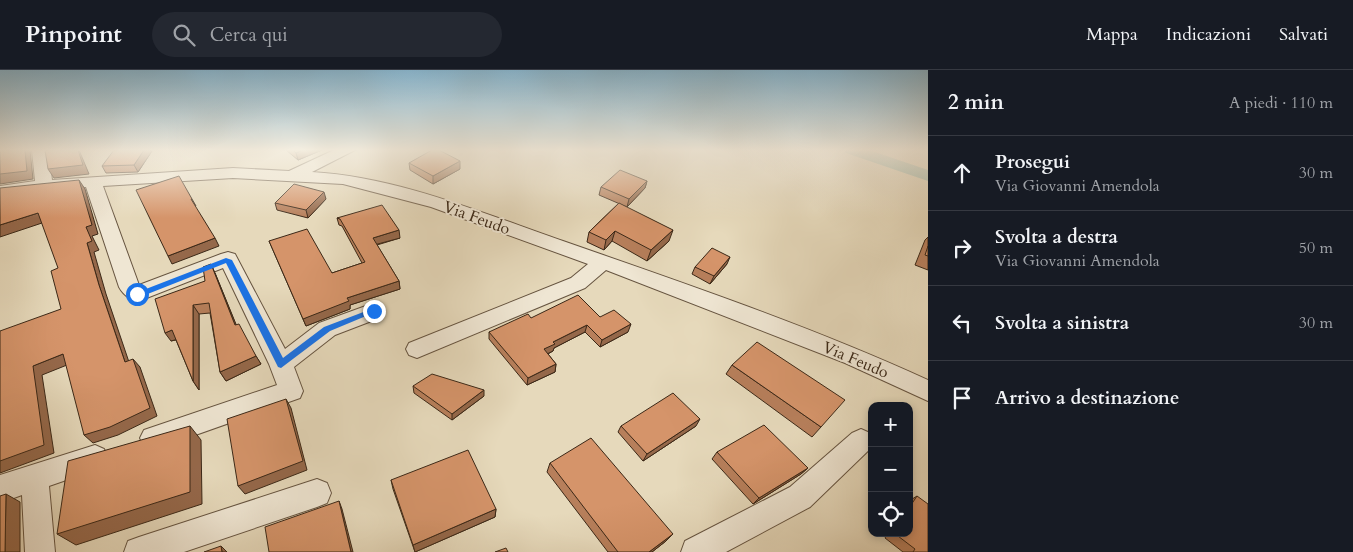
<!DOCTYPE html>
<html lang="it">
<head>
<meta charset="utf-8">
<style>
  body { margin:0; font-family:Cardo,serif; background:#242831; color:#f1f3f6 }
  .controls { position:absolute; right:15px; bottom:15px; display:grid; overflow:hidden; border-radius:10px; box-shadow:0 2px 8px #0003 }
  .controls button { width:45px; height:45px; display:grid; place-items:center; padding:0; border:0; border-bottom:1px solid #363941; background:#171b24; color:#f1f3f6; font:25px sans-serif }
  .stop { position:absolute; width:15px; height:15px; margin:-11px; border:4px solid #1a73e8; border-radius:50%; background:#fff }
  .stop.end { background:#1a73e8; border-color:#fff; box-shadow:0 1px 5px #0008 }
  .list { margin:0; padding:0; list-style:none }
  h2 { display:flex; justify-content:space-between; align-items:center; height:65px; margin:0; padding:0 20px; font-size:21px }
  h2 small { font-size:16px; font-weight:400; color:#9ea1a6 }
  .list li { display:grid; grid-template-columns:32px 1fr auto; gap:15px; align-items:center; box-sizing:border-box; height:75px; padding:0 20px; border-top:1px solid #363941 }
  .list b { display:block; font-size:19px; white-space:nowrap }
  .list p { margin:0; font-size:16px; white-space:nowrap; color:#9ea1a6 }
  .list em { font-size:16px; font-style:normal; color:#9ea1a6 }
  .icon { flex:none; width:28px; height:28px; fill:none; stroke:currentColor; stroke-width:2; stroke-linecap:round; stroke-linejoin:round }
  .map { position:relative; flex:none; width:928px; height:482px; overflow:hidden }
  header { display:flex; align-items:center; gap:30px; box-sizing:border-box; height:70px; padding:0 25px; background:#171b24; border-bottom:1px solid #363941 }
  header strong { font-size:24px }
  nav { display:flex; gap:28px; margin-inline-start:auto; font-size:18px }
  .search { width:350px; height:45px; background:#242831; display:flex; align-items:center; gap:12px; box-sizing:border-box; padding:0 18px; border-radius:28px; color:#9ea1a6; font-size:19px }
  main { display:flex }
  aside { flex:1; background:#171b24 }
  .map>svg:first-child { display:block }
</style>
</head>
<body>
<header>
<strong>Pinpoint</strong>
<div class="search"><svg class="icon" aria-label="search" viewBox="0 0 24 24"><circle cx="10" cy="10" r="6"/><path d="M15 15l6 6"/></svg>Cerca qui</div>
<nav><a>Mappa</a><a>Indicazioni</a><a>Salvati</a></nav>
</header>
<main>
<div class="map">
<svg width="928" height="482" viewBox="0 0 928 482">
  <rect width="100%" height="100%" fill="#e6d9bb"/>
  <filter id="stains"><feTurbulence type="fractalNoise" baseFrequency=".004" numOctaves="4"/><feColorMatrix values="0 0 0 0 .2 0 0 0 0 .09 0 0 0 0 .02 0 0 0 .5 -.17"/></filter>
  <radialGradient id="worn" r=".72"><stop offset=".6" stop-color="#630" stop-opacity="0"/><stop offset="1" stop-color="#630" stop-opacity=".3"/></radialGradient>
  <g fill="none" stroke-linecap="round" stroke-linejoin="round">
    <path fill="#97baad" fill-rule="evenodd" d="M844 80H869L928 100V111L846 83Z"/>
    <g stroke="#665440" stroke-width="2">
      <g id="street">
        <path d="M32 80H48L52 110 233 98 289 101 334 80H355L312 102C398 107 482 143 563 171 686 214 810 256 928 310V331L845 293 606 200 585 218 417 288 409 285 406 279 409 273 571 208 588 194 431 137 343 114 233 108 103 116 139 215 221 184 228 182 235 184 285 279 319 253 374 233 382 235 385 241 382 247 335 265 294 297 303 321 300 328 153 380 144 376 140 368 144 360 277 315 269 294 223 198 144 229C133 233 124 226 119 217L86 117 0 126V116L35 111Z"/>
        <path d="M861 359 870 363V379L810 437 726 482H681L685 471 790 417 852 363Z"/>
        <path d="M95 375 104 379 108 388 104 397 49 416 55 482H25L22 425 0 433V405Z"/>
        <path d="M317 409 327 413 331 423 327 433 317 437 184 482H124L128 471 139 467Z"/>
      </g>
    </g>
    <use href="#street" fill="#efe6d3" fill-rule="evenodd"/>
  </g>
  <g fill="#b77f5b" stroke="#3b2817">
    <path d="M286 80H322L298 90Z"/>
    <path d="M152 81 138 102 106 103 102 96Z"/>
    <path d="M409 93 460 99 433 114 410 100Z"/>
    <path d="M647 111 645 118 627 137 599 125 601 117Z"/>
    <path d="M326 129 308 148 277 140 275 133Z"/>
    <path d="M619 133 669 171 647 191 612 171 604 180 587 172 589 162Z"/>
    <path d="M337 148 400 168 377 175 399 211 400 219 350 235V239L306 256 269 171 332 203 362 193 342 156 339 155Z"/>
    <path d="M928 167V200L915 195 925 170Z"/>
    <path d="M727 194 710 214 692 204 695 197Z"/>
    <path d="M215 203 236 255 261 294 226 311 220 302 210 243 199 244V320L193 311 176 270 171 271 205 211Z"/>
    <path d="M600 247 628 262 600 277 585 262 554 278 553 281 548 284 556 294 555 302 527 315 489 269V262Z"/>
    <path d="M732 295 821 357 812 367 726 304Z"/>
    <path d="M413 316 484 326 452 350 414 323Z"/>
    <path d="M621 356H696L643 391 618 362Z"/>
    <path d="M717 382 808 398 801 404 753 434 712 389Z"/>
    <path d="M550 393 673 464 666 471 652 482H608L547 402Z"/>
    <path d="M391 410 496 439 495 447 415 482 393 419Z"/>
    <path d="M917 426 928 482H903L885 468 888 463H909V431Z"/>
  </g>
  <g fill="#95684a" stroke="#3b2817">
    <path d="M25 80H30L33 109 0 114V104Z"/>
    <path d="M78 80H79L89 104 54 108 48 99Z"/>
    <path d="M144 80H152V81L138 102 134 95Z"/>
    <path d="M302 80H322L298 90 296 83Z"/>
    <path d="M460 91V99L433 114V106Z"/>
    <path d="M79 110 85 119 98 164 92 166 99 180 94 182 106 224 132 301 125 292 99 215 87 173 86 157Z"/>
    <path d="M647 111 645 118 627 137 629 129Z"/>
    <path d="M324 122 326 129 308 148 306 140Z"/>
    <path d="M191 129H192L196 136 194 137Z"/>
    <path d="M38 143 45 152 0 167V155Z"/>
    <path d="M399 160 400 168 374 175 373 168Z"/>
    <path d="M673 160 669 171 647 191 651 180Z"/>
    <path d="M615 161 612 171 604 180 606 170Z"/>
    <path d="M215 168 219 176 172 194 168 186Z"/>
    <path d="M730 187 727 194 710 214 714 206Z"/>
    <path d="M211 194 215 203 240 264 235 255Z"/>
    <path d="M399 211 400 219 350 235V239L306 256 303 249 347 228Z"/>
    <path d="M193 235 199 244V320L193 311Z"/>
    <path d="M631 254 628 262 600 277 602 270Z"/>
    <path d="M587 255 585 262 554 278 553 281 543 286 544 279 553 272Z"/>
    <path d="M172 260 178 269 171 271 165 263Z"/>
    <path d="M63 284 72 293 42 305 54 383 0 403V391L33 296Z"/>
    <path d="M256 286 261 294 226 311 220 302Z"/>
    <path d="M133 289 140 297 157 346 118 365 93 373 84 365Z"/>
    <path d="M556 294 555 302 527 315 528 308Z"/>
    <path d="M484 320V326L452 350V344Z"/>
    <path d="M286 329 291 338 307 400 245 424 238 416Z"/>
    <path d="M700 349 696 356 643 391 647 384Z"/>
    <path d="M190 356 201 370 202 434 76 475 57 464Z"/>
    <path d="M808 398 801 404 753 434 759 428Z"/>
    <path d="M6 424 20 432V482H5Z"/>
    <path d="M339 431 342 439 353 482H351Z"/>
    <path d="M496 439 495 447 415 482 413 475Z"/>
    <path d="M673 464 666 471 652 482H649Z"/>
    <path d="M221 476 227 482H222Z"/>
  </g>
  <g fill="#d5946a" stroke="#3b2817">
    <path d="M0 80H25L27 101 0 104Z"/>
    <path d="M45 80H78L83 95 48 99Z"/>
    <path d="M114 80H144L134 95 102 96Z"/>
    <path d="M293 80H302L296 83Z"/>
    <path d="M432 80H439L460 91 433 106 409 93Z"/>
    <path d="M620 100 647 111 629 129 601 117Z"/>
    <path d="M179 106 192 129H191L215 168 168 186 136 120Z"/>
    <path d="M79 110 92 155 86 157 92 171 87 173 99 215 125 292 133 289 150 338 110 357 84 365 63 284 33 296 44 375 0 391V261L61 239 51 201 58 198 38 143 0 155V118Z"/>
    <path d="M294 114 324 122 306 140 275 133Z"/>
    <path d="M619 133 673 160 651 180 615 161 606 170 589 162Z"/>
    <path d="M382 135 399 160 373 168 399 211 347 228 349 231 303 249 269 171 307 159 332 203 365 192 340 149 337 148Z"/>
    <path d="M928 176V186L925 185Z"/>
    <path d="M712 178 730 187 714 206 695 197Z"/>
    <path d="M211 194 235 255 239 254 256 286 220 302 209 233 193 235V311L172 260 165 263 155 229 205 211 203 197Z"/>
    <path d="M578 225 600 247 614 240 631 254 602 270 587 255 553 272 555 274 544 279 556 294 528 308 489 262 528 244 531 248Z"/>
    <path d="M757 272 845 330 821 357 732 295Z"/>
    <path d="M432 304 484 320 452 344 413 316Z"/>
    <path d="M673 323 700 349 647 384 621 356Z"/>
    <path d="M286 329 303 391 238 416 227 349Z"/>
    <path d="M764 355 808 398 759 428 717 382Z"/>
    <path d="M190 356V422L57 464 68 391Z"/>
    <path d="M591 368 673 464 649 482H618L550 393Z"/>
    <path d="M468 380 496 439 413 475 391 410Z"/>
    <path d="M6 424 5 482H0V426Z"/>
    <path d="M917 426 928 434V482H913L915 479 894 463H909V438Z"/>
    <path d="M339 431 351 482H269L265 457Z"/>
    <path d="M221 476 222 482H204Z"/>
    <path d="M506 478 508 482H495Z"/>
  </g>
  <linearGradient id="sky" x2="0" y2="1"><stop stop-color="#87b6d0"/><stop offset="0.54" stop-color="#f4eee0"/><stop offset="1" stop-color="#f4eee0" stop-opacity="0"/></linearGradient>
  <rect width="928" height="148" fill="url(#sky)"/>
  <path fill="#1a73e8" d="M226 188 232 190 283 288 324 257 374 238 378 241 330 261 281 298 278 297 226 193 140 227 133 224Z"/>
  <g text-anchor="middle" stroke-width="4" stroke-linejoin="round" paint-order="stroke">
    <g font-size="16" fill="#3b2817" stroke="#efe6d3">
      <text transform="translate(477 147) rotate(20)" y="6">Via Feudo</text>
      <text transform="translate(856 289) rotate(23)" y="6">Via Feudo</text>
    </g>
  </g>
  <rect width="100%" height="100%" filter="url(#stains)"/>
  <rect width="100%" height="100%" fill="url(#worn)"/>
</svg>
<div class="controls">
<button>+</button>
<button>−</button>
<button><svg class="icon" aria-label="locate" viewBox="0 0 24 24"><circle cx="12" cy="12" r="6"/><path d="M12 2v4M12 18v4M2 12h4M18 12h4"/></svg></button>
</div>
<div class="stop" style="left:137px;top:224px"></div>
<div class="stop end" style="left:374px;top:241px"></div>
</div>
<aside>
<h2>2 min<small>A piedi · 110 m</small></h2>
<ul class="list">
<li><svg class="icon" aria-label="ahead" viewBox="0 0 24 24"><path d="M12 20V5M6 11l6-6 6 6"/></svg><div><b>Prosegui</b><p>Via Giovanni Amendola</p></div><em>30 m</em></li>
<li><svg class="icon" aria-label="right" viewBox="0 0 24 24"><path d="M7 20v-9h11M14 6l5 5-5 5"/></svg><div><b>Svolta a destra</b><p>Via Giovanni Amendola</p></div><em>50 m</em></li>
<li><svg class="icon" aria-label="left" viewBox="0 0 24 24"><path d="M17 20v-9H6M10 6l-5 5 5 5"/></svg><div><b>Svolta a sinistra</b></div><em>30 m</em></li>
<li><svg class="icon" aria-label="arrive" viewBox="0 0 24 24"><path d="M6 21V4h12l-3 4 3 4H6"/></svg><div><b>Arrivo a destinazione</b></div></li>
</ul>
</aside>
</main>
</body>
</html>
